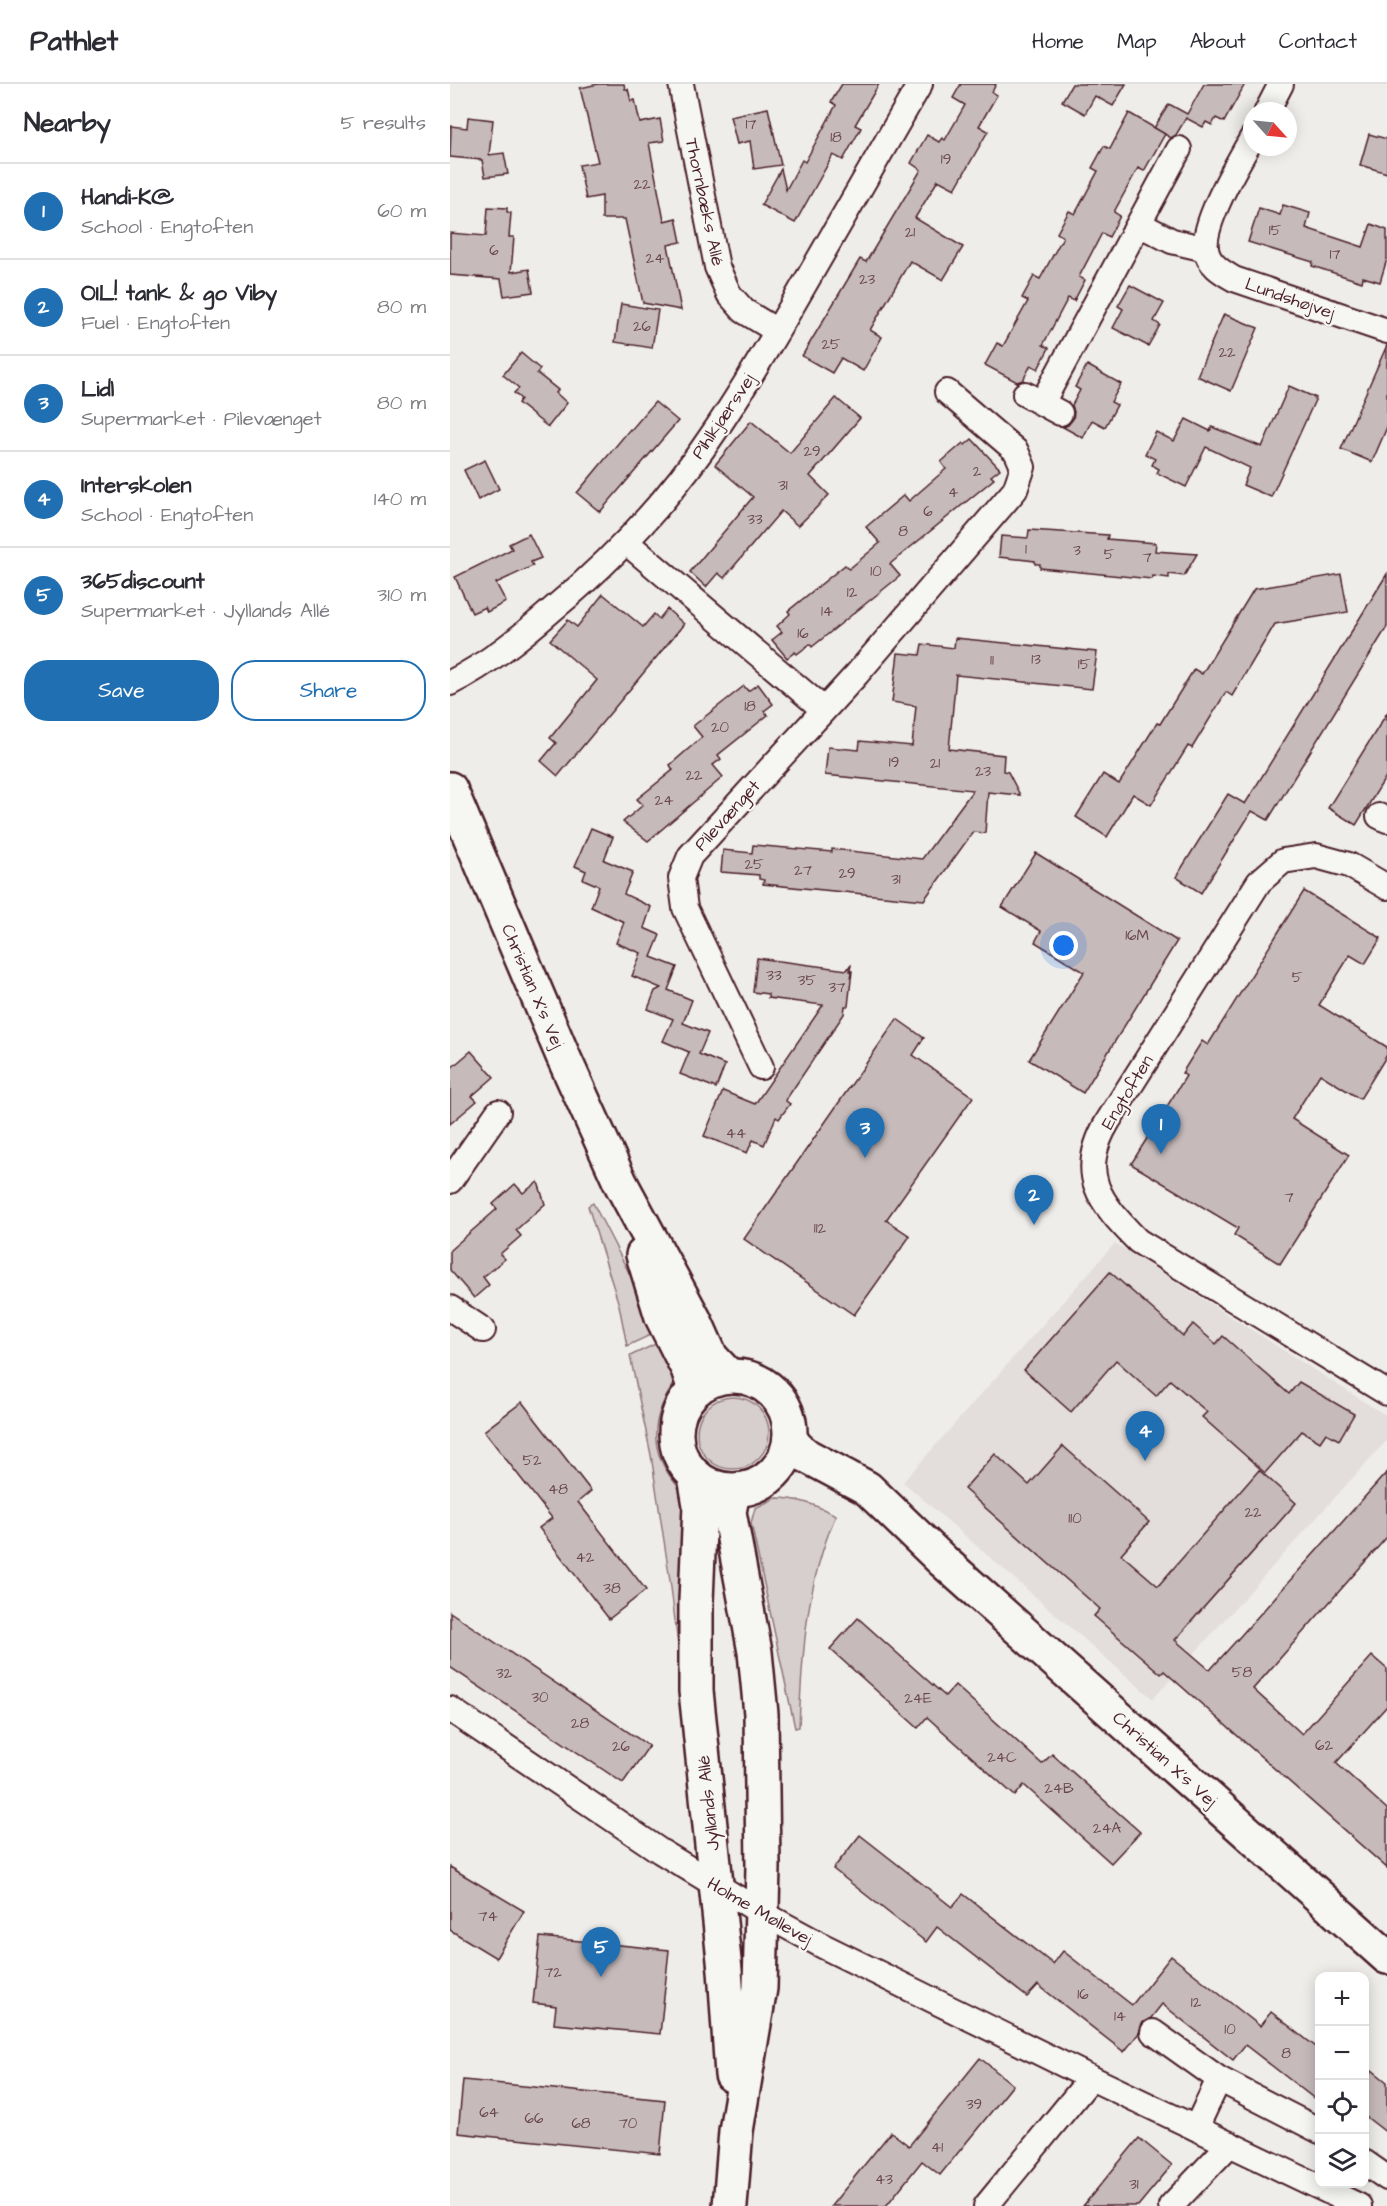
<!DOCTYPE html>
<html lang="en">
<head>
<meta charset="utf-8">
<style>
  body { margin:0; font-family:"Architects Daughter",sans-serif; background:#f7f7f7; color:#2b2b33 }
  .controls { position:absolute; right:18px; bottom:18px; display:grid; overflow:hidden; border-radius:12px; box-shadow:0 3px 15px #0003 }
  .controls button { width:54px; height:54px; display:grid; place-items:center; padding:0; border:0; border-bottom:2px solid #e1e1e2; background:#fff; color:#2b2b33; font:30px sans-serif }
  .compass { position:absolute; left:793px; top:18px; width:54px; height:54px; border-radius:50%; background:#fff; box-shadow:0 3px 15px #0003; rotate:117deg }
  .you { position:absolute; left:614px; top:862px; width:21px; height:21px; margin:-15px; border:4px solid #fff; border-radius:50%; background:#1a73e8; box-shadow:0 0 0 9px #1a73e833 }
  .badge { display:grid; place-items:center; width:39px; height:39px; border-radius:50%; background:#1f6fb2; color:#fff; font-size:20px; font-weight:700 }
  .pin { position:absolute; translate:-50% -50px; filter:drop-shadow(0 2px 3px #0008) }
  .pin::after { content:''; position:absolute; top:32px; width:21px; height:18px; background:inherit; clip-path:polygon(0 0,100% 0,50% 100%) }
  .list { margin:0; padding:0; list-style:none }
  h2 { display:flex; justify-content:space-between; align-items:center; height:78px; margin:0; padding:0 24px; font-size:26px }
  h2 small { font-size:20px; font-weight:400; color:#7c7c81 }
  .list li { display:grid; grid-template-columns:39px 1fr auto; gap:18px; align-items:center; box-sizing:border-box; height:96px; padding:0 24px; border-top:2px solid #e1e1e2 }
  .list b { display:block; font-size:22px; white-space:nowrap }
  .list p { margin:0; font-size:20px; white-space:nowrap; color:#7c7c81 }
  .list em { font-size:20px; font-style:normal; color:#7c7c81 }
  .actions { display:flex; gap:12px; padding:18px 24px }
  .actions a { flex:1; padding:14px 0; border:2px solid #1f6fb2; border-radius:24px; text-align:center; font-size:21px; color:#1f6fb2 }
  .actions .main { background:#1f6fb2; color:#fff }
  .icon { flex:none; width:33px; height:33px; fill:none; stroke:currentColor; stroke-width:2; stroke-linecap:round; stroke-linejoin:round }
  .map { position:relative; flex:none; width:937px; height:2122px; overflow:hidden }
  header { display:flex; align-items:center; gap:36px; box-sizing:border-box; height:84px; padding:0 30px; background:#fff; border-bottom:2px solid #e1e1e2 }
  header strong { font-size:28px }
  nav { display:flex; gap:33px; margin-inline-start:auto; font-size:21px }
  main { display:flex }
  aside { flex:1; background:#fff }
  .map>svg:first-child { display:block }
</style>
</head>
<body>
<header>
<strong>Pathlet</strong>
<nav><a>Home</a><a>Map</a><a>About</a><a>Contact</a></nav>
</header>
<main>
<aside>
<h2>Nearby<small>5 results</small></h2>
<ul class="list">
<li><span class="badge">1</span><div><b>Handi-K@</b><p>School · Engtoften</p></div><em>60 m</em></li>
<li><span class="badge">2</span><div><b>OIL! tank &amp; go Viby</b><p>Fuel · Engtoften</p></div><em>80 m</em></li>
<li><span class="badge">3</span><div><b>Lidl</b><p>Supermarket · Pilevænget</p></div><em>80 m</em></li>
<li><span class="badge">4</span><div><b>Interskolen</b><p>School · Engtoften</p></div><em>140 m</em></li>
<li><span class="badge">5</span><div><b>365discount</b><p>Supermarket · Jyllands Allé</p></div><em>310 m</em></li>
</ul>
<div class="actions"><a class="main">Save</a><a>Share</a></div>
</aside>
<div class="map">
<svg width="937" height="2122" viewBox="0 0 937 2122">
  <rect width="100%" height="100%" fill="#efedea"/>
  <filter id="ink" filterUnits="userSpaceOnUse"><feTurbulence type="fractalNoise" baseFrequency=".0167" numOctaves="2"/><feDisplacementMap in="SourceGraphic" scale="12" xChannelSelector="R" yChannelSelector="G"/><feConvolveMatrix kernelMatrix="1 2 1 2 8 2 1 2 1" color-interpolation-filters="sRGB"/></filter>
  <g filter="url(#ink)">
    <path fill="#e3dedc" d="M665 1159 937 1332V1356L703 1615 453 1398Z"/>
    <g fill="#d7cfce" stroke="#90777c" stroke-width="1.5">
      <path d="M143 1119 209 1247 177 1262 169 1221 138 1122Z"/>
      <path d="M214 1256 227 1296C196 1337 199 1374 235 1410L230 1579 221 1503 201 1371 180 1272Z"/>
      <circle cx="283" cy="1349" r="36"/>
      <path d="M326 1414C349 1414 365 1421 386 1431 356 1499 352 1570 349 1643L345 1644 301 1439 305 1424Z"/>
    </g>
    <g fill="#c6babb" stroke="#4a1f2b" stroke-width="1.5">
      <path d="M148 0H174L175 5H178L181 17 185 16 190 39 210 35 214 57 199 59 214 137 226 134 231 158 218 161 231 226 193 219 175 135H152V112L136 115 129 81 148 78 130 4Z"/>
      <path d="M392 0H429L405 41 411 44 393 76 383 71 345 139 311 121 331 85 336 106 352 76 355 78 386 21 381 18Z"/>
      <path d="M511 0H546L542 8 547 11 529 42 538 47 505 105 488 96 465 134 513 163 493 196 460 177 420 246 432 253 413 287 391 274 382 289 352 272 410 175 416 178 471 86 461 79 477 51 489 58 492 54 495 56 515 21 503 14Z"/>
      <path d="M622 0H676L663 22 645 12 635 30 612 17Z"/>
      <path d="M754 0H795L774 38 766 34 762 41 756 38 753 43 736 34 726 51 721 54 704 44 719 20 737 30Z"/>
      <path d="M318 24 331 81 304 85 300 57 287 60 280 32Z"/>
      <path d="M679 29 715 50 694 87 688 84 664 128 670 132 659 153 652 149 629 193 635 196 624 217 618 214 593 261 599 264 588 285 581 281 573 296 567 298 535 281 547 259 553 262 578 217 572 214 584 192 590 195 613 153 607 149 619 127 625 130 648 87 642 84 654 62 660 65Z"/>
      <path d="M18 33 43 36 39 71 54 69 58 90 35 93 32 76 0 73 1 42 17 44Z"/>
      <path d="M919 50 937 55V89L910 81Z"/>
      <path d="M833 121 860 129 856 144 913 163 921 140 937 146V175L930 198 913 193 912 198 862 182 863 178 798 158 809 124 830 131Z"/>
      <path d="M38 123 57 124V128L61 129 59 153H64L61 188 79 185 83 208 54 212 51 195 0 191V149L36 152Z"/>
      <path d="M680 201 714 219 704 237 710 241 698 262 663 244 673 225 668 222Z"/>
      <path d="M171 220 208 226 202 264 165 258Z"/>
      <path d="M774 230 808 244 781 307 747 292Z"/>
      <path d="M937 261V343L922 378 891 365Z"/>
      <path d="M71 269 90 285 87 289 108 306 106 309 117 319 98 343 68 319 71 315 64 309 69 304 53 291Z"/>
      <path d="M637 281 671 300 661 318 667 321 655 343 642 336 633 354 613 343 618 341 623 335 624 328 622 321 630 306 625 303Z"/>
      <path d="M839 302 866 314 821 413 793 401 800 384 756 363 736 403 707 389 709 385 702 381 705 375 695 370 706 348 724 357 736 335 760 347 762 343 812 363Z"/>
      <path d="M386 314 410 334 360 392 379 411 348 442 331 427 274 494 268 489 256 503 240 488 303 413 265 381 301 337 340 369Z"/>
      <path d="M205 318 228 337 150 428 127 409 180 345 181 346Z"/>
      <path d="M522 355 550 385 541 392 544 395 440 480 450 492 362 563 360 560 347 570 345 568 337 574 322 556 332 548 327 542 340 530 338 527 395 481 399 485 430 459 416 443 454 411 459 417 496 385 491 378 513 359 515 361Z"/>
      <path d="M35 376 49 405 28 416 14 386Z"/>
      <path d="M579 446 658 451 657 455 706 459 705 467 747 470 734 492 719 490V494L703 492 702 495 590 484V480H585V477L549 473 551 452 578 454Z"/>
      <path d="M79 450 91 474 81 478 83 482 46 499 56 518 37 528 35 523 22 529 5 493 62 465 59 460Z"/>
      <path d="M891 490 898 528 825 540 782 612 776 608 742 664 738 662 701 721 683 710 657 753 626 733 653 690 669 700 707 639 710 640 744 585 752 590 804 505Z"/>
      <path d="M937 490V543L818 736 802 727 751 809 726 793 778 710 795 720Z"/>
      <path d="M153 510 193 543 204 530 209 535 217 525 234 540 108 692 91 677 106 659 100 654 147 596 100 556 118 536 127 543Z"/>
      <path d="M505 554 647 568 642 605 506 591 499 665 554 671 553 687 558 688 570 711 538 708 535 749 523 748 474 816 313 800 314 796 309 795V791L271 788 273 766 302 769 303 761 382 768V765L472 775 523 706 375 691 378 663 409 666 410 657 462 662 466 622 442 618 448 569 470 571 472 560 504 564Z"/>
      <path d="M308 600 323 620 314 627 318 631 268 671 271 675 263 681 273 693 198 757 173 738 193 721 187 715 223 686 220 681 252 653 243 642 294 602 298 607Z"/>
      <path d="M937 629V691L906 741 878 724Z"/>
      <path d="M141 744 163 753 154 776 183 788 174 810 201 823 194 844 210 851 201 873 227 883 218 906 242 916 233 939 258 949 249 970 275 981 266 1004 230 990 239 968 213 957 223 935 198 925 205 907 211 904 182 892 191 869 166 859 174 838 141 823 149 802 133 795 136 787 125 782Z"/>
      <path d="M586 769 727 857 633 1009 579 976 634 888 585 858 591 847 552 823Z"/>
      <path d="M854 807 931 854 915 880 900 871 869 921 937 963V971L910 1015 870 990 842 1035 899 1071 830 1180 784 1151 788 1144 681 1080 736 992 732 989 752 957 758 961Z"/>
      <path d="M307 874 397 886 401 880 400 887H402L398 922H395L394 930 337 1014 336 1017 340 1020 329 1035 326 1033 314 1061 303 1056 297 1069 254 1052 273 1007 305 1020 373 921 318 914V910L303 908Z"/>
      <path d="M447 935 474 954 463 971 523 1013 436 1136 460 1152 404 1231 294 1155Z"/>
      <path d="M21 967 44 993 22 1012 27 1017 0 1040V985Z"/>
      <path d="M88 1098 95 1120 66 1146 71 1152 50 1170 55 1175 33 1193 39 1201 24 1214 0 1186V1166L47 1125 43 1120 65 1100 73 1109Z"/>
      <path d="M660 1188 733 1252 743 1240 766 1260 773 1252 839 1310 849 1298 904 1330 889 1356 876 1349 870 1358 852 1347 815 1389 752 1333 757 1328 720 1296 706 1312 666 1276 621 1328 574 1286Z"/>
      <path d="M72 1318 141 1407 128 1418 196 1506 159 1535 89 1444 102 1434 34 1347Z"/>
      <path d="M613 1362 699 1438 671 1470 708 1502 809 1386 846 1419 725 1556 760 1586 937 1388V1453L803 1605 852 1650 922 1572 937 1585V1622L886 1679 937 1725V1784L714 1587 711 1590 644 1532 650 1525 514 1405 545 1370 579 1401Z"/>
      <path d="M0 1528 199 1662 173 1699 0 1583Z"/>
      <path d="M408 1534 495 1612 505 1601 592 1680 602 1670 690 1748 661 1779 574 1701 565 1712 477 1633 468 1644 380 1565Z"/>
      <path d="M410 1751 502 1823 513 1810 603 1880 613 1867 682 1921 721 1872 810 1942 821 1928 870 1966V2019L795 1961 783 1976 712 1920 701 1934 692 1939 689 1949 674 1968 588 1901 577 1913 487 1843 476 1858 383 1785Z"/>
      <path d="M0 1783 74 1827 46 1874 0 1846Z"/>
      <path d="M90 1853 219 1866 210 1950 104 1940 106 1922 83 1919Z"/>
      <path d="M530 1974 563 2001 490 2091 472 2077 436 2122H381L441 2048 459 2062Z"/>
      <path d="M922 1986 937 1998V2049L915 2032V1996Z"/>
      <path d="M13 1996 215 2016 210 2070 8 2049Z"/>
      <path d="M689 2054 722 2081 688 2122H633Z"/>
    </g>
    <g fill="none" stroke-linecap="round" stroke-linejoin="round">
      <g stroke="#4a1f2b" stroke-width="28">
        <g id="street">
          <path d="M231 0 267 183 279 210 294 227 327 247"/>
          <path d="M817 27 831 0"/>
          <path d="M802 54C789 78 752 138 756 165 758 180 772 188 784 195L937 247"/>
          <path d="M689 140 722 157 756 165"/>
          <path d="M575 310 610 329"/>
          <path d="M592 319 729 65"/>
          <path d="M176 458 373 625"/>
          <path d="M0 599C38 580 71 553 103 525 166 473 222 412 267 344 301 294 331 241 361 189 397 126 434 63 470 0"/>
          <path d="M929 732 937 736"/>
          <path d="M937 803 899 781 866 772 833 777 809 798 658 1037C626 1091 650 1118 688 1157L937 1309"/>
          <path d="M311 983 235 824 231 794 240 772 407 590 565 406 573 383 566 367 497 308"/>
          <path d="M0 1097 48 1028"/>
          <path d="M0 1224 33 1246"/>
          <path d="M0 1625 210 1767 312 1829 373 1862 641 1994 909 2122"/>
          <path d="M703 1948 769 1995 870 2047"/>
          <path d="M746 2044 769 1995"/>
          <path d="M914 2078 937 2094"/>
          <path d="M536 2122 641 1994"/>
          <path d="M721 2122 780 2060"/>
        </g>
      </g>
      <g stroke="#4a1f2b" stroke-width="38">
        <g id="secondary">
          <path d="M0 705 113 972 170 1098 245 1237 261 1273 279 1292"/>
          <path d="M193 1171 212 1233 238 1285 245 1306"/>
          <circle cx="283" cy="1349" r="57"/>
          <path d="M340 1355 347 1364 357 1372 417 1404 493 1477 937 1873"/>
          <path d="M245 1392 250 1421 246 1517V1607L275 1886 282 1991"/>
          <path d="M280 2122 286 2047 310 1904 313 1783 311 1630 305 1568 279 1428 282 1413 287 1406"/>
        </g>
      </g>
      <use href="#street" stroke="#f6f6f2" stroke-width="24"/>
      <use href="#secondary" stroke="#f6f6f2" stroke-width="33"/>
    </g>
  </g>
  <g text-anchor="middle" stroke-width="4.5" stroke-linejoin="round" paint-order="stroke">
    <g font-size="15" fill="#69464f">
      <text x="301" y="45">17</text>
      <text x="386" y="58">18</text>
      <text x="496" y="80">19</text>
      <text x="192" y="105">22</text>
      <text x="825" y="151">15</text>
      <text x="460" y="153">21</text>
      <text x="44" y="171">6</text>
      <text x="885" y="175">17</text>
      <text x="205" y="179">24</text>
      <text x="417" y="200">23</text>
      <text x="192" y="247">26</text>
      <text x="381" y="265">25</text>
      <text x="777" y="273">22</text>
      <text x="362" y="372">29</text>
      <text x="527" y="392">2</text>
      <text x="333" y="406">31</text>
      <text x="503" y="413">4</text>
      <text x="478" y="432">6</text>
      <text x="305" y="440">33</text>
      <text x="453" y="452">8</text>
      <text x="576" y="470">1</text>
      <text x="627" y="471">3</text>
      <text x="659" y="475">5</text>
      <text x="697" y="478">7</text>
      <text x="426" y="492">10</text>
      <text x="402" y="513">12</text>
      <text x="377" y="532">14</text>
      <text x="353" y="554">16</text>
      <text x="586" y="580">13</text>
      <text x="542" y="581">11</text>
      <text x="634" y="585">15</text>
      <text x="300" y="627">18</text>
      <text x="270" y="648">20</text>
      <text x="444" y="683">19</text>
      <text x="485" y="684">21</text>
      <text x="533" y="692">23</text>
      <text x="244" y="696">22</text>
      <text x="214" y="721">24</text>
      <text x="304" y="785">25</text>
      <text x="353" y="791">27</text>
      <text x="397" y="794">29</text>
      <text x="446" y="800">31</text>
      <text x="687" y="856">16M</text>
      <text x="324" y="896">33</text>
      <text x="847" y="898">5</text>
      <text x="357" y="901">35</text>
      <text x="387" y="908">37</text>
      <text x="286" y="1054">44</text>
      <text x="839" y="1118">7</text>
      <text x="370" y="1149">112</text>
      <text x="82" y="1381">52</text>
      <text x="108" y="1410">48</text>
      <text x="803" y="1433">22</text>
      <text x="625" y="1439">110</text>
      <text x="135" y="1478">42</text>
      <text x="162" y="1509">38</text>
      <text x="792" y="1593">58</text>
      <text x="54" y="1594">32</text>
      <text x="90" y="1618">30</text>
      <text x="468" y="1619">24E</text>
      <text x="130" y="1644">28</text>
      <text x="874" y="1666">62</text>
      <text x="171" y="1667">26</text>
      <text x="552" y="1678">24C</text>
      <text x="609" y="1709">24B</text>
      <text x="657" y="1749">24A</text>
      <text x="38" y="1837">74</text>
      <text x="103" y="1893">72</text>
      <text x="633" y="1915">16</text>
      <text x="746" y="1923">12</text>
      <text x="670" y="1937">14</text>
      <text x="780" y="1950">10</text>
      <text x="836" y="1974">8</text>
      <text x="524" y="2025">39</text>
      <text x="39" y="2033">64</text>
      <text x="84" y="2039">66</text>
      <text x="131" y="2044">68</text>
      <text x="178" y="2044">70</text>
      <text x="487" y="2068">41</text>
      <text x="434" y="2100">43</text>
      <text x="684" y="2105">31</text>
    </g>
    <g font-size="18" fill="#4a1f2b" stroke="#f6f6f2">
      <text transform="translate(255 118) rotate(78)" y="6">Thornbæks Allé</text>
      <text transform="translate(840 214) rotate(19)" y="6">Lundshøjvej</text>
      <text transform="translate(273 332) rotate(-56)" y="6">Pihlkjærsvej</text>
      <text transform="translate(277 731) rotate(-48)" y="6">Pilevænget</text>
      <text transform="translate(83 902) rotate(67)" y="6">Christian X's Vej</text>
      <text transform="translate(677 1008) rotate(-59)" y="6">Engtoften</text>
      <text transform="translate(715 1675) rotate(42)" y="6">Christian X's Vej</text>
      <text transform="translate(258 1719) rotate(-96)" y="6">Jyllands Allé</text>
      <text transform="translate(310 1827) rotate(30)" y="6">Holme Møllevej</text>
    </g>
  </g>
</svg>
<div class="controls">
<button>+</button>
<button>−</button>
<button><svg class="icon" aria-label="locate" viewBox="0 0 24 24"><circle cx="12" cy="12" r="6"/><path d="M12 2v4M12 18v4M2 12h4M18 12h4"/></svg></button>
<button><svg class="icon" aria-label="layers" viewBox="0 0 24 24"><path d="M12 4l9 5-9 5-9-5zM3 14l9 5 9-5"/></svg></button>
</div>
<svg class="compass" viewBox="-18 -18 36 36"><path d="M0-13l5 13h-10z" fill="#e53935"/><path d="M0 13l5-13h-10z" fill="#7c7c81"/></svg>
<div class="you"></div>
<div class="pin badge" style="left:711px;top:1070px">1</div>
<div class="pin badge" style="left:584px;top:1141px">2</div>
<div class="pin badge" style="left:415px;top:1074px">3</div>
<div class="pin badge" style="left:695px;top:1377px">4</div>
<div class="pin badge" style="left:151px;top:1893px">5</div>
</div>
</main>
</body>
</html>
